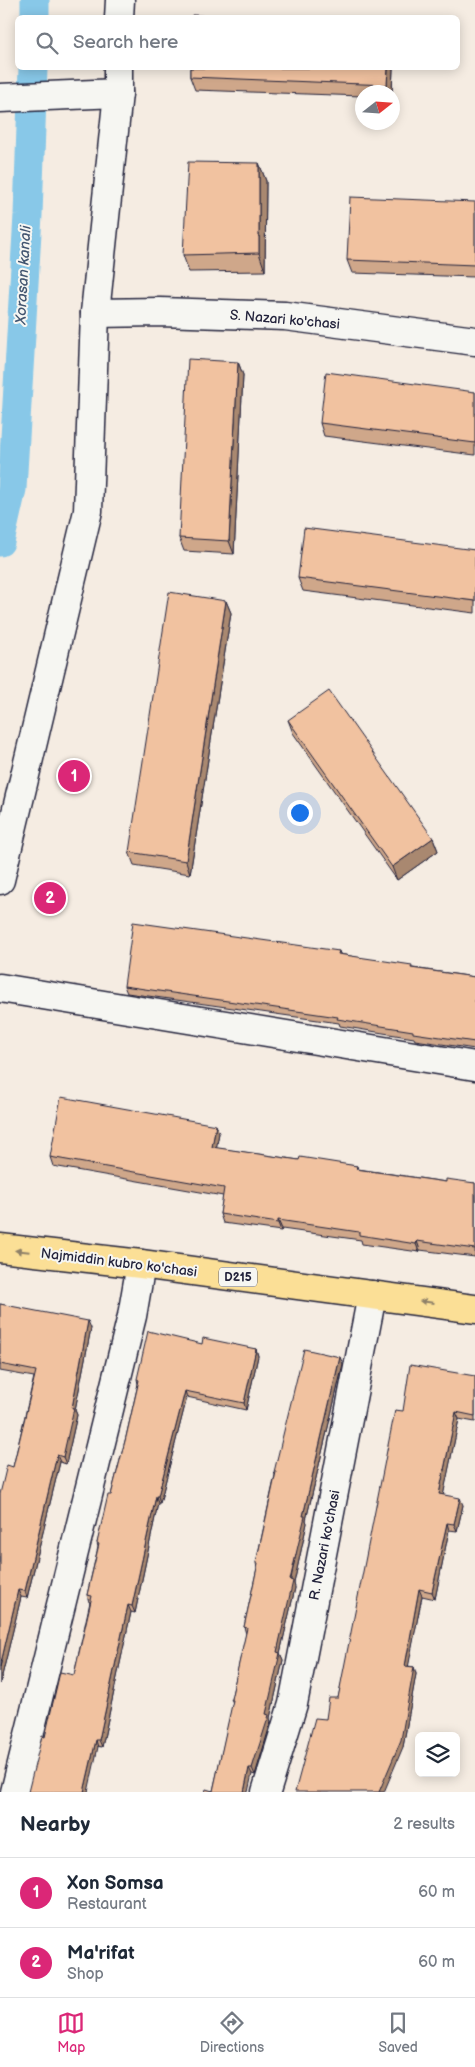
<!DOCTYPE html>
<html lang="en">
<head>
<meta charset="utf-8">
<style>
  body { margin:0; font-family:"Balsamiq Sans",sans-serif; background:#f6f6f7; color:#1f2937 }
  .controls { position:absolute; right:15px; bottom:15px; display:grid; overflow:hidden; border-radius:8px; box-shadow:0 2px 12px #0003 }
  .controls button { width:45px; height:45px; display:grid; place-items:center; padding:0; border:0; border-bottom:1px solid #e0e1e3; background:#fff; color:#1f2937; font:25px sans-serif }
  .compass { position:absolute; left:355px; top:85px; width:45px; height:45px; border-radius:50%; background:#fff; box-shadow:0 2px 12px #0003; rotate:73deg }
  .you { position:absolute; left:299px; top:812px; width:18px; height:18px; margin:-12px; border:4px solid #fff; border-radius:50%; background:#1a73e8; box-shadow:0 0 0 8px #1a73e833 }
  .badge { display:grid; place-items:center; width:32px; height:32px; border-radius:50%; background:#db2777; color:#fff; font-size:16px; font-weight:700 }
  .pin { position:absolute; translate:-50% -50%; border:2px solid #fff; box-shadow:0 1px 5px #0006 }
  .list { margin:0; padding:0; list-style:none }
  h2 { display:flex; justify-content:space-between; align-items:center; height:65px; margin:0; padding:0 20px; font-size:21px }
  h2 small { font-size:16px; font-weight:400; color:#747a83 }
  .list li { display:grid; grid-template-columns:32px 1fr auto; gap:15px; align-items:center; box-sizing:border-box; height:70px; padding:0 20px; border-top:1px solid #e0e1e3 }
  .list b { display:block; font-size:19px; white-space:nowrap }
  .list p { margin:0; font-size:16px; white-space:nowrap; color:#747a83 }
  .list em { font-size:16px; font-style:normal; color:#747a83 }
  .icon { flex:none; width:28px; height:28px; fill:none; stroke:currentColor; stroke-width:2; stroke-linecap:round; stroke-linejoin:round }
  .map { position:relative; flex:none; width:475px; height:1792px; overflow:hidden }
  .search { position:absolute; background:#fff; box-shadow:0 2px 12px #0003; left:15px; right:15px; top:15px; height:55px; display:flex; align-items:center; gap:12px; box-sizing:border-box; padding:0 18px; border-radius:8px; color:#747a83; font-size:19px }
  .sheet { height:205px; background:#fff }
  nav { display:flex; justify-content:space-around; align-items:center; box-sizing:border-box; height:70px; border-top:1px solid #e0e1e3; background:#fff; font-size:14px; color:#747a83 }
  nav a { display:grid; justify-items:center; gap:2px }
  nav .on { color:#db2777 }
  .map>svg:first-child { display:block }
</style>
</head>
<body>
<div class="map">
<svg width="475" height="1792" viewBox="0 0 475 1792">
  <rect width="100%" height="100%" fill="#f5ece2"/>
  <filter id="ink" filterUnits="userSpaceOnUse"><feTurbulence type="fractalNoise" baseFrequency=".02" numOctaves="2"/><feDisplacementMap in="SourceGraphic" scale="10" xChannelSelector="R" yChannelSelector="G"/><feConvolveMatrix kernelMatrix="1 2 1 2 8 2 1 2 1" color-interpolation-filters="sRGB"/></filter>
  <g filter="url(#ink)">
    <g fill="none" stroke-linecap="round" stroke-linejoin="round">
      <g stroke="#88c8e8" stroke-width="29">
        <path d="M35 18V0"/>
        <path d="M0 542 12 489 28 215 33 68"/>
      </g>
      <g stroke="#22223b" stroke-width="31">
        <g id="street">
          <path d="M119 18 120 0"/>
          <path d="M0 98 118 93"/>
          <path d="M95 313 160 312 285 316 475 341"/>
          <path d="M0 880 88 511 95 313 118 93V68"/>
          <path d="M0 988 475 1066"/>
          <path d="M15 1792 132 1316 141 1264"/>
          <path d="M266 1792 293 1704 372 1295"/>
        </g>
      </g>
      <g stroke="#22223b" stroke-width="31">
        <path id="primary" d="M0 1248 141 1264 475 1309"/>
      </g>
      <use href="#street" stroke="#f6f6f2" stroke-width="28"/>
      <use href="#primary" stroke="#fbdf96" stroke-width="28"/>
    </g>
    <g fill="#cfa78a" stroke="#22223b">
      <path d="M190 68H393L392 92H362V96L195 90 190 77Z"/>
      <path d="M259 163 266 181 265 271 189 272 183 255Z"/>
      <path d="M475 202V277L352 273 347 260Z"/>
      <path d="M238 362 243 375 234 554 184 551 179 538Z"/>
      <path d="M475 392V455L324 436 320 423Z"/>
      <path d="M475 550V613L303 591 298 578Z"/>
      <path d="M226 601 231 613 190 874 134 865 129 852Z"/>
      <path d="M288 720 433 838 438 851 397 880 293 733Z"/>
      <path d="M339 951 340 954 413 968 475 977V1049L415 1040 414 1038 340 1026 339 1023 127 993 124 986Z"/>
      <path d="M219 1133 216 1148 299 1160 357 1166 358 1169 446 1182 475 1183V1257L420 1250 419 1252 362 1244 361 1240 282 1229 281 1231 223 1223 220 1214 223 1196 53 1166 50 1157Z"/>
      <path d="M0 1304 91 1328 75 1410 77 1415 66 1464 60 1462 27 1598 21 1597 0 1684V1494L13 1467 34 1377 0 1371Z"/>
      <path d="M202 1344 256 1349 258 1356 246 1410 187 1397 160 1503H158L135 1613 131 1612 102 1747 45 1737 74 1675 90 1602H89L87 1595 98 1547 97 1543 111 1495 126 1437 138 1384 137 1379Z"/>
      <path d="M343 1364 306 1520 307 1523 294 1583 295 1588 280 1653 283 1660 270 1718 271 1722 255 1775 252 1774 213 1791 233 1703 231 1699 246 1634 244 1627 257 1568 256 1563 275 1475 274 1472Z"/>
      <path d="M475 1376V1422L459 1419 443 1495 463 1505 457 1531 449 1530 435 1599 422 1596 408 1666 414 1667 416 1674 403 1747 326 1719 338 1698 403 1411Z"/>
    </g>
    <g fill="#a98870" stroke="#22223b">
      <path d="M388 68H393L392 92H390L387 85Z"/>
      <path d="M259 163 266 181 265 271 259 253Z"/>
      <path d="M238 362 243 375 234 554 229 541Z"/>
      <path d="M226 601 231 613 190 874 186 861Z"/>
      <path d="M433 838 438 851 397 880 392 867Z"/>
      <path d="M216 1125 219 1133 215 1156 212 1147Z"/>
      <path d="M278 1220 282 1229 281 1231 278 1223Z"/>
      <path d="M417 1241 420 1250 419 1252 416 1244Z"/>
      <path d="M88 1321 91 1328 75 1410 77 1415 66 1464 63 1457Z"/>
      <path d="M256 1349 258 1356 246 1410 244 1403Z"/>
      <path d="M340 1357 343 1364 306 1520 307 1523 294 1583 295 1588 280 1653 283 1660 270 1718 271 1722 255 1775 252 1768 266 1714 277 1652 303 1516Z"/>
      <path d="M185 1391 187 1397 160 1503 158 1496Z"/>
      <path d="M456 1412 459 1419 442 1501 439 1494Z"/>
      <path d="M57 1455 60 1462 27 1598 25 1591Z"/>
      <path d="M156 1496 158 1503 135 1613 132 1606Z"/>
      <path d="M460 1498 463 1505 457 1531 454 1524Z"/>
      <path d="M447 1523 449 1530 435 1599 432 1592Z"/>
      <path d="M419 1589 422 1596 407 1673 405 1666Z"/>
      <path d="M18 1590 21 1597 0 1684V1667Z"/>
      <path d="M128 1605 131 1612 102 1747 99 1740Z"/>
      <path d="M414 1667 416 1674 403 1747 384 1792H379Z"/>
      <path d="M96 1740 98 1747 88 1792H84Z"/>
      <path d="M249 1768 252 1774 248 1792H244Z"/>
    </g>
    <g fill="#f1c2a0" stroke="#22223b">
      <path d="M192 15 259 18H192Z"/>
      <path d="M190 68H388L387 85 190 77Z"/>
      <path d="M188 162 259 163V253L183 255Z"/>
      <path d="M350 197 475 202V265L347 260Z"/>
      <path d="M188 359 238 362 229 541 179 538Z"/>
      <path d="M326 372 475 392V443L320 423Z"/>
      <path d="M304 528 475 550V601L298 578Z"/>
      <path d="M169 592 226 601 186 861 129 852Z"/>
      <path d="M329 691 433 838 392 867 288 720Z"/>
      <path d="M133 922 339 951 338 954 412 965 411 968 475 977V1042L413 1033V1031L337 1019 338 1017 124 986Z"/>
      <path d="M61 1097 216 1125 212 1147 299 1160 300 1157 357 1166 356 1169 446 1182V1179L475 1183V1249L417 1241 416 1244 359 1235V1232L278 1220V1223L220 1214 224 1188 50 1157Z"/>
      <path d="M0 1304 88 1321 72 1408H74L63 1457 57 1455 25 1591 18 1590 0 1667V1494L7 1465 13 1467 36 1371 0 1364Z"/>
      <path d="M148 1331 202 1344 203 1338 256 1349 244 1403 185 1391 158 1496H156L132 1606 128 1605 99 1740H96L84 1792H28L42 1736 45 1737 60 1672 74 1675 92 1596 87 1595 99 1544 97 1543 108 1495H111L126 1437 139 1380 137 1379Z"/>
      <path d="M304 1349 340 1357 303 1516H305L290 1580 293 1581 277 1652 280 1653 266 1714 269 1715 252 1768H249L244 1792H205L206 1789 213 1791 233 1700 231 1699 247 1628 244 1627 258 1563H256L276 1472H274Z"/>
      <path d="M410 1365 475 1376V1416L456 1412 439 1494 460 1498 454 1524 447 1523 432 1592 419 1589 405 1666 414 1667 401 1740 379 1792H295L315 1718 326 1719 329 1698H338L395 1410 403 1411Z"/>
    </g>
    <defs><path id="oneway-solid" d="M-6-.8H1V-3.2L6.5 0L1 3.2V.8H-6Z" transform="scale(1.25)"/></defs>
    <g fill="#8e8068">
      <use href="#oneway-solid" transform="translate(22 1251) rotate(-174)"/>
      <use href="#oneway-solid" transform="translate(427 1302) rotate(-173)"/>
    </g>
  </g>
  <g text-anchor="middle" stroke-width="4" stroke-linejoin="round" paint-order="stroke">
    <rect fill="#f6f6f2" stroke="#626272" stroke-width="1" x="219" y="1267.5" width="38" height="19" rx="4"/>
    <g font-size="12" font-weight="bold" fill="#22223b">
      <text x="238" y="1281">D215</text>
    </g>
    <g font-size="14" fill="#22223b" stroke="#f6f6f2">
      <text transform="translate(285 319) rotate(5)" y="5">S. Nazari ko'chasi</text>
      <text transform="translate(119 1262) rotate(7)" y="5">Najmiddin kubro ko'chasi</text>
      <text transform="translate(324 1545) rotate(-79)" y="5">R. Nazari ko'chasi</text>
    </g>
    <g font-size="15" font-style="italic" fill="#41546f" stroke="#f6f6f2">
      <text transform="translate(23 275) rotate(-87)" y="5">Xorasan kanali</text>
    </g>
  </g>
</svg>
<div class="controls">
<button><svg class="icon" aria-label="layers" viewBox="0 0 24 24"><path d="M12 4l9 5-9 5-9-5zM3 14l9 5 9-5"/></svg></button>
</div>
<svg class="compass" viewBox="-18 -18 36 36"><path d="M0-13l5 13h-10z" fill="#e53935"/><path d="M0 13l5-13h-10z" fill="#747a83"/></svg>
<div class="you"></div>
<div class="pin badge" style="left:74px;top:776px">1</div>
<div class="pin badge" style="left:50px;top:898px">2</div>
<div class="search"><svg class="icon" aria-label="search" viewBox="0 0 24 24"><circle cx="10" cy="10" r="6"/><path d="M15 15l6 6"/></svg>Search here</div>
</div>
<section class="sheet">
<h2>Nearby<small>2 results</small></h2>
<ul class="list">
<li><span class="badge">1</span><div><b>Xon Somsa</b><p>Restaurant</p></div><em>60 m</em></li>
<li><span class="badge">2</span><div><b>Ma'rifat</b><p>Shop</p></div><em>60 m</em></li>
</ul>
</section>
<nav>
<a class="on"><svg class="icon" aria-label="map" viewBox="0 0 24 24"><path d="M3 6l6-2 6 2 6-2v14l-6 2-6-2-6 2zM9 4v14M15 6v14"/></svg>Map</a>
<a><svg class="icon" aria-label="directions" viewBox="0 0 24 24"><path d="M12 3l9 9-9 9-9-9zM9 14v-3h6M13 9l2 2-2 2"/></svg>Directions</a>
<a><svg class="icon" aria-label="saved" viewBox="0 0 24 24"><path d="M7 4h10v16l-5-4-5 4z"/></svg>Saved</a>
</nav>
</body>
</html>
